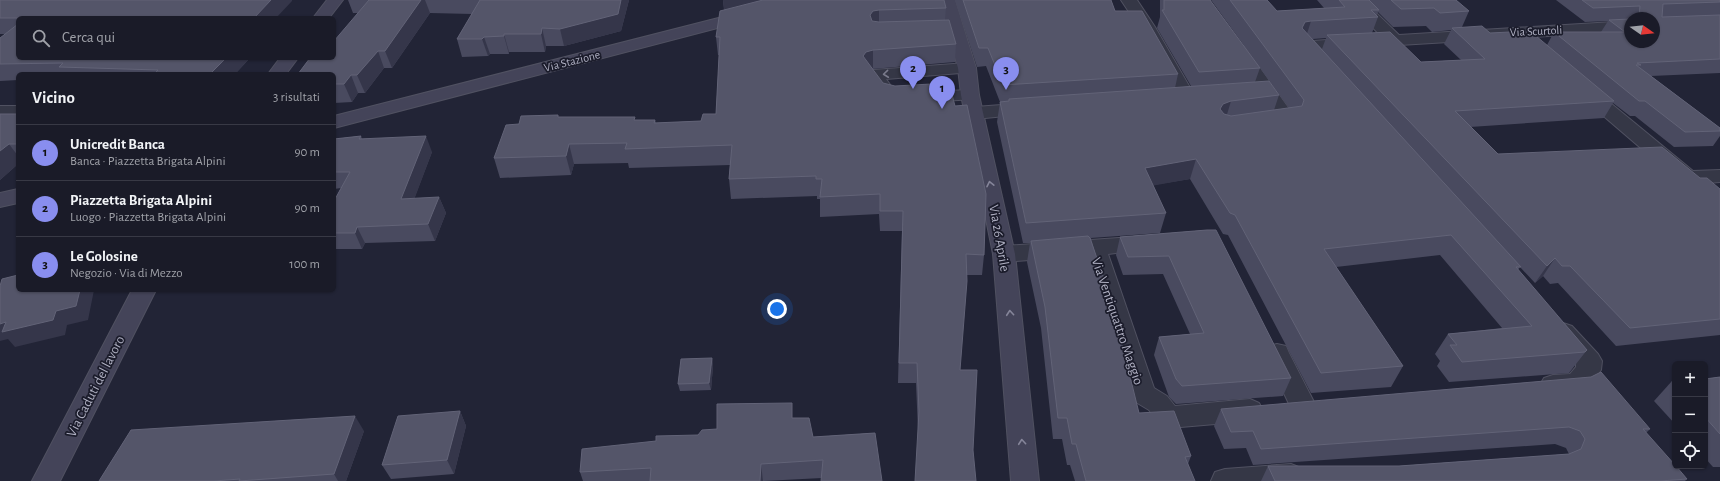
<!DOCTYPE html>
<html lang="it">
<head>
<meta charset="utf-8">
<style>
  body { margin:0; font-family:"Alegreya Sans",sans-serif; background:#232430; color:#f1f3f6 }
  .controls { position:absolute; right:12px; bottom:12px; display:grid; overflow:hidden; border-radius:6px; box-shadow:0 1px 3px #0004 }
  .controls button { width:36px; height:36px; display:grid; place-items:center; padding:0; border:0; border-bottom:1px solid #383945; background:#1a1b28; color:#f1f3f6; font:20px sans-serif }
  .compass { position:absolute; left:1624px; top:12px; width:36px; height:36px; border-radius:50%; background:#1a1b28; box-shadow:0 1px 3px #0004; rotate:104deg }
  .you { position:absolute; left:777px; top:309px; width:14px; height:14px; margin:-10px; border:3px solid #fff; border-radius:50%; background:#1a73e8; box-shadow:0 0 0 6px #1a73e833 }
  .badge { display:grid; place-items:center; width:26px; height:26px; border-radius:50%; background:#898eef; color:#111; font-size:13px; font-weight:700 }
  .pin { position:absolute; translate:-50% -33px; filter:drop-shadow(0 1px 2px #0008) }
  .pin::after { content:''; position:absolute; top:21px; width:14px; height:12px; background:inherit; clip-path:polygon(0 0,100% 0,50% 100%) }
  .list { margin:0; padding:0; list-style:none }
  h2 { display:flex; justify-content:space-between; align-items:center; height:52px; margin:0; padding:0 16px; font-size:17px }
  h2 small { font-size:13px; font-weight:400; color:#9fa1a8 }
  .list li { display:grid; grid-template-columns:26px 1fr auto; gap:12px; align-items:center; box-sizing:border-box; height:56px; padding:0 16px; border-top:1px solid #383945 }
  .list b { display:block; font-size:15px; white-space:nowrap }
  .list p { margin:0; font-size:13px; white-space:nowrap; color:#9fa1a8 }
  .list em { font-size:13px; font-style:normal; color:#9fa1a8 }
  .icon { flex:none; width:22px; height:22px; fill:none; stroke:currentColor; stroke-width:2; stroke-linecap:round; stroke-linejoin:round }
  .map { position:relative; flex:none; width:1720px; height:481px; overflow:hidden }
  .search { position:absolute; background:#1a1b28; box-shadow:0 1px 3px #0004; left:16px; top:16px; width:320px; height:44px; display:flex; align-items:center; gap:10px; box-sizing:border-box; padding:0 14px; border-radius:6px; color:#9fa1a8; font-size:15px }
  .panel { position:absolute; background:#1a1b28; box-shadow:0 1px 3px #0004; left:16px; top:72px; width:320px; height:220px; border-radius:6px }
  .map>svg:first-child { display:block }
</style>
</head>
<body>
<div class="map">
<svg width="1720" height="481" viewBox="0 0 1720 481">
  <rect width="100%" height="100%" fill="#222436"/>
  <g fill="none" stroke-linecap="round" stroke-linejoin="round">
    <g stroke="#505161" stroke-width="2">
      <g id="street">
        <path d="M1121 0H1137L1155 27 1196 98 1193 102 1187 103 1181 102 1139 27Z"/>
        <path d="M1346 0H1363L1399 35 1630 21V31L1318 50 1325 58 1322 62C1310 65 1303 56 1297 46L1299 42 1381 36Z"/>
        <path d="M1239 46 1245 47 1294 116 1296 120 1294 124 1270 128 1263 126 1261 122 1263 118 1275 116 1230 51 1233 47Z"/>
        <path d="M967 63 973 64 976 68 973 72 886 79 898 96 895 100C879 104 872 87 864 75L867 71 873 70Z"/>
        <path d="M1585 86 1591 87 1693 171 1720 170V182L1707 183 1720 194V212L1713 210 1579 95 1576 91 1579 87Z"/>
        <path d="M970 90 976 91 979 95 976 99 923 102 917 101 914 97 917 93 923 92Z"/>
        <path d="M1028 103 1035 105 1037 109 1035 113 975 119 968 117 966 113 968 109 975 107Z"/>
        <rect x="0" y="106" width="18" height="12"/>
        <path d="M1147 236 1155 238 1158 243 1155 248 1108 254 1154 388 1167 396 1175 406 1250 399 1259 403 1263 410 1259 417 1250 421 1169 428 1160 425 1149 410 1134 401 1130 394 1087 258 1084 256 1004 262 996 259 993 254 996 249 1004 246Z"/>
        <path d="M1563 323 1572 326 1598 354 1602 361 1601 370 1586 390 1577 393 1553 395 1544 392 1540 385 1544 378 1553 375 1570 374 1576 367V363L1551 332 1554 326Z"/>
        <path d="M1277 344 1286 346 1289 353 1316 406 1312 413 1303 416 1294 413 1290 406 1265 353 1268 346Z"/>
        <path d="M1291 464 1301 468 1305 476 1303 481H1211L1215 472 1225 469Z"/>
      </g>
    </g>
    <g stroke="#505161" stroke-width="2">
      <g id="secondary">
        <path d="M327 0H343L329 18H313Z"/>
        <path d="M939 0H955L976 68 979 95 1015 254 1039 481H1011L993 254 961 95 958 68Z"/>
        <path d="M746 11 752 13 754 16 752 19 334 128V116Z"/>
        <path d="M280 58H298L286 74H268Z"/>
        <path d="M18 189V203L0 207V193Z"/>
        <path d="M132 290H156L60 481H32Z"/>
      </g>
    </g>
    <use href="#street" fill="#353746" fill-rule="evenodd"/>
    <use href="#secondary" fill="#444459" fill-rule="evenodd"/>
  </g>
  <g fill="#494a5f" fill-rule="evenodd">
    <path d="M0 0H292V1L18 18V58H250L235 74H18V80L0 81V38L5 34H0Z"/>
    <path d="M348 0H629L621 31 564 46H546L545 52H509V54H490L488 56 462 57 457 39 472 14 430 13 392 68H384L365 93H358L352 102 334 103V58L358 13H353Z"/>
    <path d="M723 0 946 8 945 20 956 44 955 62 872 69 984 255 982 275H966L918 431 916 383H898L902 231H880L879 214 820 217V199H817V196L731 199 729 179 730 165 629 168 628 163 574 164 571 175 500 178 494 158 519 124 559 117 636 120H655L656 123 701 121 716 114 719 55H718L716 37 724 10Z"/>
    <path d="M955 0H1111L1115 11 1178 74 1175 88 1191 86 1157 28 1160 17V0H1210L1260 68 1255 82 1279 95 1274 110 1289 108 1211 0H1267L1277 11 1324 8 1317 0H1456L1469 11 1462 27 1490 33 1547 45 1554 32H1601L1608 21 1585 22 1556 0H1720V73L1651 76 1720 128V136L1713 146 1674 147 1635 116H1630L1613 103 1604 118 1470 127 1498 154 1700 178 1720 189V335L1616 346 1558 283 1550 284 1543 276 1535 283 1520 267 1518 270 1587 350 1569 373 1449 382 1437 366 1440 361 1435 354 1448 334 1502 328 1440 255 1336 267 1403 366 1391 387 1311 393 1228 235 1223 234 1190 179 1153 185 1166 213 1160 233 1091 238 1139 413 1191 456 1188 464 1195 481H1075L1070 465H1067L1062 439H1053L1041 328 1027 262 1030 243H1023L997 122 1000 102 986 66 977 67ZM1378 12 1393 27 1426 26 1432 32 1451 30 1444 44 1461 60 1421 62 1372 33 1378 17 1377 15ZM1630 18H1654L1630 42ZM1326 38 1322 49 1313 39Z"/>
    <path d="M0 114H18V164L0 180Z"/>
    <path d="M361 136 362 139 432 152 414 199 439 197 446 213 435 241 365 243 362 249H334V201L341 188 334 189V139Z"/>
    <path d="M1207 230 1291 378 1283 396 1176 404 1169 397 1154 355 1159 337 1190 334 1163 274 1123 275 1116 255 1120 237Z"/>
    <path d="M712 358 713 366 711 390 680 391 678 384Z"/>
    <path d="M1720 377V467H1713L1705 458V379Z"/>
    <path d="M1672 381H1675V424L1654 401Z"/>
    <path d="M1221 409 1650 429 1646 433 1687 479 1685 481H1261L1268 466H1399L1569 454 1566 448 1555 444 1253 465 1246 448 1224 449 1214 426Z"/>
    <path d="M460 411 466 426 454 474 391 479 382 465Z"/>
    <path d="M793 418 813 437 875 433 822 478 764 481H583L580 472 656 441 698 435 717 429Z"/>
    <path d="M364 431 346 481H99Z"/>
  </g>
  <g fill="#35364a">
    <path d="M271 0H292V1L276 18H254Z"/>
    <path d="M421 0H425L430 13 392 68 385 51Z"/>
    <path d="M621 0H629L621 31 564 46 560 29Z"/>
    <path d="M723 0H784L725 15Z"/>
    <path d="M879 10V28L873 29 870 15 873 11Z"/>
    <path d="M1311 21 1305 40 1302 28 1305 22Z"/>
    <path d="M542 28 546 46 545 52 541 34Z"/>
    <path d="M504 34 509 52V54L504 36Z"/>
    <path d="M484 37 490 54 488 56 482 39Z"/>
    <path d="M873 50V68L866 70 863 56 866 52Z"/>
    <path d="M378 51 384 68 365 93 357 75Z"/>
    <path d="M226 58H250L235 74H210Z"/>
    <path d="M351 75 358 93 352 102 344 84Z"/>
    <path d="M1231 101 1225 121 1220 109 1223 104Z"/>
    <path d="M426 136 432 152 408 216 401 199Z"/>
    <path d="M9 144 18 156V164L0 180V151Z"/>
    <path d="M569 144 574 164 571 175 566 156Z"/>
    <path d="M1196 159 1190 179 1140 188 1145 168Z"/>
    <path d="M439 197 446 213 435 241 428 224Z"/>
    <path d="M357 227 365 243 362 249 355 233Z"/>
    <path d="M1555 258 1543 276 1535 283 1547 266Z"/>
    <path d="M80 290H94L88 320 67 325 65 335 15 347 8 339 0 341V324L56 311Z"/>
    <path d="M712 358 713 366 711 390 709 383Z"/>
    <path d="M460 411 466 426 454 474 447 460Z"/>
    <path d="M355 416 364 431 346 481H338L334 474Z"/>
    <path d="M761 464 763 481H760Z"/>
  </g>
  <g fill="#545569" stroke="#626377">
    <path d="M0 0H271L254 18H0Z"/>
    <path d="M369 0H421L385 51H378L357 75H351L344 84H334V74H298L310 58H334V41Z"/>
    <path d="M480 0H621L618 14 560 29 542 28 541 34H504V36L484 37 482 39H457Z"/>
    <path d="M763 0H944L946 8 879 10 873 11 870 15 872 21 879 22 949 20 956 44 873 50 866 52 863 56 883 83 895 86 949 83 955 106 967 105 986 194 984 255 966 254 967 281 960 370H977L973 450 976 481H915L919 411 917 363H899L903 211H880V194L820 197 822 179H816V176L729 179 732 145 625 149 627 143 569 144 566 156 494 158 506 125 519 124 521 116 558 115V117H635L634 120H655L654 123 701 121 703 114H716L720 37H716L720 11Z"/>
    <path d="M963 0H1111L1115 11H1142L1178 74 1003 85 988 48H979Z"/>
    <path d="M1164 0H1210L1260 68 1199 72 1162 10H1164Z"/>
    <path d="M1230 0H1267L1277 11 1345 7 1339 0H1369L1379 10H1371L1378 17 1311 21 1305 22 1302 28 1521 267H1516L1587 350 1585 352 1462 362 1450 345H1457L1448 334 1532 326 1451 235 1324 249 1403 366 1321 373 1235 215 1230 213 1196 159 1145 168 1166 213 1026 223 1000 102 1009 101V99L1269 81 1279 95 1231 101 1223 104 1220 109 1224 114 1231 116 1302 106 1304 100Z"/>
    <path d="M1391 0H1456L1469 11 1440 13 1434 8 1401 9Z"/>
    <path d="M1582 0H1720V2L1663 4 1662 17 1720 15V59L1637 63 1641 65H1636L1720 128V131L1685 132 1645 101H1639L1554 32H1625L1609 20 1630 19V42H1654V18H1639L1640 6 1593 8Z"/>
    <path d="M18 24V58H226L210 74H154L158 70 59 67 63 63 0 64V38Z"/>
    <path d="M1482 26 1490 33 1530 31 1614 101 1455 111 1498 154 1662 147 1700 178H1707L1720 189V319L1630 328 1570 266H1562L1555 258 1547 266 1327 35 1390 32 1421 62 1485 59 1452 28Z"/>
    <path d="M0 114H18V144H9L0 151Z"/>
    <path d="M361 136 359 139 426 136 401 199 439 197 428 224 357 227 355 233H334V201L350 172H334V139Z"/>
    <path d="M1207 230H1216L1291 378 1182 386 1176 379 1159 337 1204 333 1169 256 1128 257 1120 237Z"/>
    <path d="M1088 236 1090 238 1111 299 1139 413 1174 411 1191 456 1185 457 1195 481H1086L1076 444H1072L1067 418H1058L1045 307 1031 241Z"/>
    <path d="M18 275V290H80L76 306 56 311 53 320 2 332 6 322 0 324V286L2 279Z"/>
    <path d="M712 358 709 383 678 384 681 359Z"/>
    <path d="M1601 372 1650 429H1643L1675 465V466H1676L1687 479 1660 481H1275L1268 466H1399L1569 454 1581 449 1585 439 1580 431 1569 427 1261 449 1253 431 1231 432 1221 409 1591 377Z"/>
    <path d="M1720 377V434L1705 417V379Z"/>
    <path d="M1672 381H1675V385Z"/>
    <path d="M792 403V418H809L813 437 875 433 882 481H821L823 460 761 464 760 481H650L651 468 580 472 582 449 656 441V436L698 435 702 430 717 429V404Z"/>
    <path d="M460 411 447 460 382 465 398 416Z"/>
    <path d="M355 416 334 474 239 481 240 479 214 481H99L131 430Z"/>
  </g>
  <defs><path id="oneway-chevron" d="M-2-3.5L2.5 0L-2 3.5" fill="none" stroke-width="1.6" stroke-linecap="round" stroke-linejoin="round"/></defs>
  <use stroke="#797a8b" href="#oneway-chevron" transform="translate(886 74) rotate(174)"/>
  <g stroke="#858599">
    <use href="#oneway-chevron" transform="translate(990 184) rotate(-102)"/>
    <use href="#oneway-chevron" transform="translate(1010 313) rotate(-95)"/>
    <use href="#oneway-chevron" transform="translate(1022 442) rotate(-95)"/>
  </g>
  <g text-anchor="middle" stroke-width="3.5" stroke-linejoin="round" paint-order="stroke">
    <g font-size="12" fill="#b0b1c3" stroke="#1b1c2b">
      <text transform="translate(1536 31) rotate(-3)" y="4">Via Scurtoli</text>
      <text transform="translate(572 61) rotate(-14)" y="4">Via Stazione</text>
    </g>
    <g font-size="14" fill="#b0b1c3" stroke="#1b1c2b">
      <text transform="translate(1000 238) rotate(80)" y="5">Via 26 Aprile</text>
      <text transform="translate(1118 321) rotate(71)" y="5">Via Ventiquattro Maggio</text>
      <text transform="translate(95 386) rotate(-63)" y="5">Via Caduti del lavoro</text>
    </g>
  </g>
</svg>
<div class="controls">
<button>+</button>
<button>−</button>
<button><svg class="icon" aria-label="locate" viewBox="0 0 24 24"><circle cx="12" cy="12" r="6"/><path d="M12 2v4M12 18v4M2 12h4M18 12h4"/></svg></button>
</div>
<svg class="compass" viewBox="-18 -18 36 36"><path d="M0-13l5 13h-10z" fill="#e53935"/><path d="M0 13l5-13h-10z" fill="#9fa1a8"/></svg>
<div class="you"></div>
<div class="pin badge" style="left:942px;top:109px">1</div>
<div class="pin badge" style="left:913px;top:89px">2</div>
<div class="pin badge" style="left:1006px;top:90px">3</div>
<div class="search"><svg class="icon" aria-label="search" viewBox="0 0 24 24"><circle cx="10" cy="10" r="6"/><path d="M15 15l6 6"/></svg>Cerca qui</div>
<section class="panel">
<h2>Vicino<small>3 risultati</small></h2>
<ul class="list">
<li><span class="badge">1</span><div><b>Unicredit Banca</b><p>Banca · Piazzetta Brigata Alpini</p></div><em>90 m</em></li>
<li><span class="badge">2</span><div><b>Piazzetta Brigata Alpini</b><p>Luogo · Piazzetta Brigata Alpini</p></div><em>90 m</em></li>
<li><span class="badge">3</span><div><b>Le Golosine</b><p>Negozio · Via di Mezzo</p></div><em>100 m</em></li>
</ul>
</section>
</div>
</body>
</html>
